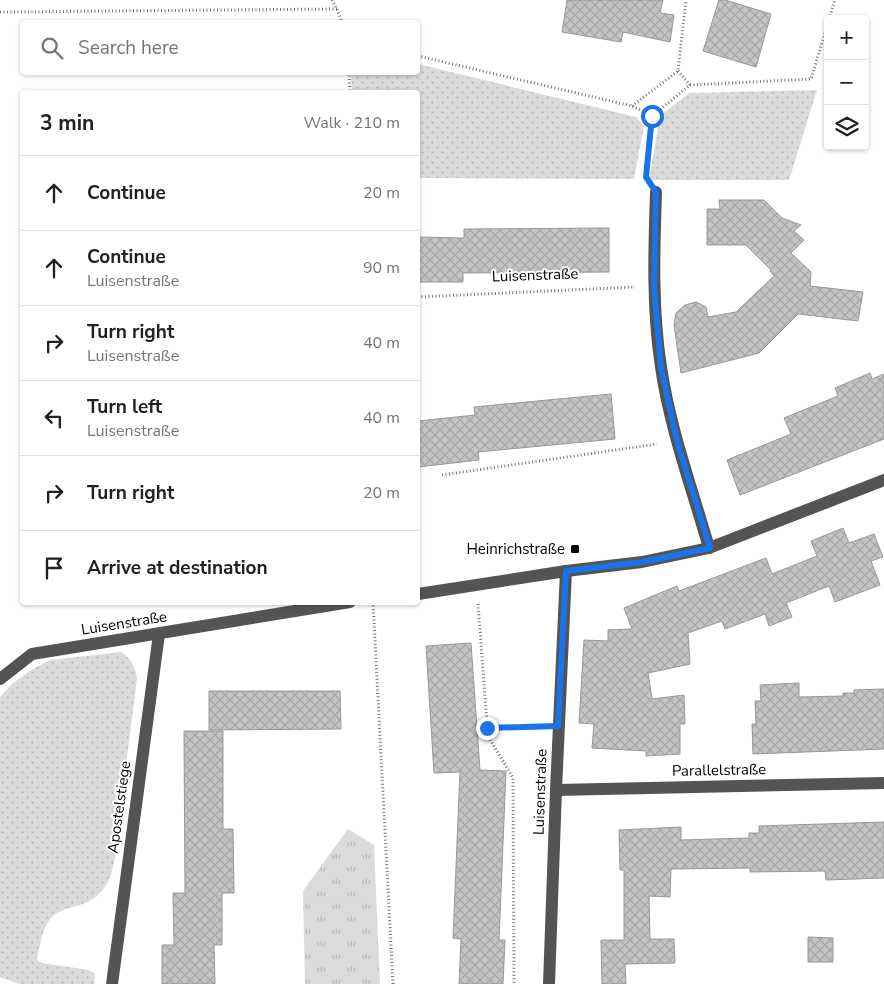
<!DOCTYPE html>
<html lang="en">
<head>
<meta charset="utf-8">
<style>
  body { margin:0; font-family:"Nunito Sans",sans-serif; background:#f6f6f6; color:#202124 }
  .controls { position:absolute; right:15px; top:15px; display:grid; overflow:hidden; border-radius:5px; box-shadow:0 1px 4px #0004 }
  .controls button { width:45px; height:45px; display:grid; place-items:center; padding:0; border:0; border-bottom:1px solid #e0e0e0; background:#fff; color:#202124; font:25px sans-serif }
  .stop { position:absolute; width:15px; height:15px; margin:-11px; border:4px solid #1a73e8; border-radius:50%; background:#fff }
  .stop.end { background:#1a73e8; border-color:#fff; box-shadow:0 1px 5px #0008 }
  .list { margin:0; padding:0; list-style:none }
  h2 { display:flex; justify-content:space-between; align-items:center; height:65px; margin:0; padding:0 20px; font-size:21px }
  h2 small { font-size:16px; font-weight:400; color:#757577 }
  .list li { display:grid; grid-template-columns:32px 1fr auto; gap:15px; align-items:center; box-sizing:border-box; height:75px; padding:0 20px; border-top:1px solid #e0e0e0 }
  .list b { display:block; font-size:19px; white-space:nowrap }
  .list p { margin:0; font-size:16px; white-space:nowrap; color:#757577 }
  .list em { font-size:16px; font-style:normal; color:#757577 }
  .icon { flex:none; width:28px; height:28px; fill:none; stroke:currentColor; stroke-width:2; stroke-linecap:round; stroke-linejoin:round }
  .map { position:relative; flex:none; width:884px; height:984px; overflow:hidden }
  .search { position:absolute; background:#fff; box-shadow:0 1px 4px #0004; left:20px; top:20px; width:400px; height:55px; display:flex; align-items:center; gap:12px; box-sizing:border-box; padding:0 18px; border-radius:5px; color:#757577; font-size:19px }
  .panel { position:absolute; background:#fff; box-shadow:0 1px 4px #0004; left:20px; top:90px; width:400px; height:515px; border-radius:5px }
  .map>svg:first-child { display:block }
</style>
</head>
<body>
<div class="map">
<svg width="884" height="984" viewBox="0 0 884 984">
  <defs>
    <pattern id="grass-dots" width="8" height="8" patternUnits="userSpaceOnUse" patternTransform="scale(1.25)"><rect width="8" height="8" fill="#dbdbdb"/><path d="M2 2h.1M6 6h.1" fill="none" stroke="#bababa" stroke-width="1.8" stroke-linecap="round"/></pattern>
    <pattern id="park-tufts" width="24" height="20" patternUnits="userSpaceOnUse" patternTransform="scale(1.25)"><rect width="24" height="20" fill="#dbdbdb"/><path d="M3 7l-1-3M5 7V3M7 7l1-3M15 17l-1-3M17 17v-4M19 17l1-3" fill="none" stroke="#bababa"/></pattern>
    <pattern id="building-cross-hatch" width="8" height="8" patternUnits="userSpaceOnUse" patternTransform="scale(1.25)"><rect width="8" height="8" fill="#c4c4c4"/><path d="M0 0l8 8M0 8l8-8" fill="none" stroke="#a7a7a7"/></pattern>
  </defs>
  <rect width="100%" height="100%" fill="#fff"/>
  <g fill="url(#grass-dots)">
    <path d="M418 64 636 117 644 126 634 179 418 178V92H352L351 73 418 72Z"/>
    <path d="M817 90 789 180H649L660 116 689 93Z"/>
    <path d="M121 652C130 657 136 668 137 679 131 726 125 773 119 819 117 837 116 869 107 883 90 913 69 900 51 918 42 928 40 946 37 958L38 961 42 963 89 970 95 974 94 984H19L0 977V697L12 684 31 670 50 660Z"/>
  </g>
  <path fill="url(#park-tufts)" d="M348 829 374 845 380 984H305L303 891Z"/>
  <g fill="url(#building-cross-hatch)" stroke="#989898">
    <path d="M567 0H663L660 13 674 15 670 42 623 32 621 42 562 32Z"/>
    <path d="M719 0H725L771 14 756 67 703 51Z"/>
    <path d="M719 200H764L782 218 801 225 794 231 804 240 791 253 811 272 810 286 863 292 858 321 798 314 759 353 681 373 674 325 676 313 685 305 696 302 706 307 708 317 736 312 774 276 770 271 771 270 746 245H707V209H720Z"/>
    <path d="M609 228V272L463 273V282H418V237L464 238V229Z"/>
    <path d="M870 373 872 379 884 374V439L740 495 727 460 791 434 784 418 838 396 835 388Z"/>
    <path d="M611 394 615 439 478 452 479 460 418 467V421L475 415 474 407Z"/>
    <path d="M843 528 849 543 874 534 883 557 871 561 880 585 835 602 829 586 786 603 792 617 769 626 765 614 725 629 722 621 688 633 690 664 648 673 652 699 684 695 685 724H680V754L646 756V751L592 748 594 724 579 723 584 640 608 641V630L632 629 624 608 677 586 679 591 766 558 772 574 817 556 811 541Z"/>
    <path d="M471 643 480 770 506 771 499 940H505L503 984H459L461 939 453 938 460 772 434 773 426 646Z"/>
    <path d="M799 683V697L843 696V693H854V690L884 689V749L753 754 752 724H756L755 701H761L760 685Z"/>
    <path d="M209 691H340L341 729 209 730Z"/>
    <path d="M184 731H223V829H233L234 893H222V945H214L215 984H162V945H174L173 893H185Z"/>
    <path d="M884 822V878L826 880 825 871 750 872V868L671 869 670 897 649 896 650 939H674L675 963 625 964 626 984H602L601 940H624V870H620L619 830 681 827V840L749 838V833H759V826Z"/>
    <path d="M808 937 833 938V962H808Z"/>
  </g>
  <g fill="none" stroke-linecap="round" stroke-linejoin="round">
    <g stroke="#767676" stroke-width="3" stroke-dasharray="1 2.5" stroke-linecap="butt">
      <path d="M332 0 337 9 342 22"/>
      <path d="M0 12 337 9"/>
      <path d="M829 19 835 0"/>
      <path d="M418 56 632 106 652 116 646 175"/>
      <path d="M678 71 690 85"/>
      <path d="M349 72 350 92"/>
      <path d="M632 106 678 71 686 0"/>
      <path d="M652 116 690 85 811 79 828 23"/>
      <path d="M418 297 635 287"/>
      <path d="M442 475 657 444"/>
      <path d="M373 602 393 984"/>
      <path d="M478 604 488 736 513 778 514 984"/>
      <path d="M487 728 539 726"/>
    </g>
    <g stroke="#545454" stroke-width="12">
      <path d="M656 192C654 250 652 309 661 367 670 429 692 488 709 548"/>
      <path d="M418 594 566 571 642 562 709 548 884 480"/>
      <path d="M0 679 32 654 350 602"/>
      <path d="M556 790 884 783"/>
      <path d="M112 984 159 634"/>
      <path d="M549 984 556 790 566 571"/>
    </g>
  </g>
  <g fill="none" stroke-linecap="round" stroke-linejoin="round">
    <path stroke="#1a73e8" stroke-width="6" d="M487 728 558 726 566 571 642 562 710 548 677 441 661 368 654 287 656 192 646 177 652 116"/>
  </g>
  <rect fill="#000" stroke="#fff" stroke-width="2" x="570" y="544" width="10" height="10" rx="2.5"/>
  <g text-anchor="middle" stroke-width="4" stroke-linejoin="round" paint-order="stroke">
    <g font-size="15" fill="#000" stroke="#fff">
      <text transform="translate(535 275) rotate(-2)" y="5">Luisenstraße</text>
      <text transform="translate(124 623) rotate(-9)" y="5">Luisenstraße</text>
      <text transform="translate(719 770) rotate(-1)" y="5">Parallelstraße</text>
      <text transform="translate(540 792) rotate(-88)" y="5">Luisenstraße</text>
      <text transform="translate(119 807) rotate(-82)" y="5">Apostelstiege</text>
    </g>
    <g font-size="15" fill="#000" stroke="#fff" text-anchor="end">
      <text x="565" y="554">Heinrichstraße</text>
    </g>
  </g>
</svg>
<div class="controls">
<button>+</button>
<button>−</button>
<button><svg class="icon" aria-label="layers" viewBox="0 0 24 24"><path d="M12 4l9 5-9 5-9-5zM3 14l9 5 9-5"/></svg></button>
</div>
<div class="stop" style="left:652px;top:116px"></div>
<div class="stop end" style="left:487px;top:728px"></div>
<div class="search"><svg class="icon" aria-label="search" viewBox="0 0 24 24"><circle cx="10" cy="10" r="6"/><path d="M15 15l6 6"/></svg>Search here</div>
<section class="panel">
<h2>3 min<small>Walk · 210 m</small></h2>
<ul class="list">
<li><svg class="icon" aria-label="ahead" viewBox="0 0 24 24"><path d="M12 20V5M6 11l6-6 6 6"/></svg><div><b>Continue</b></div><em>20 m</em></li>
<li><svg class="icon" aria-label="ahead" viewBox="0 0 24 24"><path d="M12 20V5M6 11l6-6 6 6"/></svg><div><b>Continue</b><p>Luisenstraße</p></div><em>90 m</em></li>
<li><svg class="icon" aria-label="right" viewBox="0 0 24 24"><path d="M7 20v-9h11M14 6l5 5-5 5"/></svg><div><b>Turn right</b><p>Luisenstraße</p></div><em>40 m</em></li>
<li><svg class="icon" aria-label="left" viewBox="0 0 24 24"><path d="M17 20v-9H6M10 6l-5 5 5 5"/></svg><div><b>Turn left</b><p>Luisenstraße</p></div><em>40 m</em></li>
<li><svg class="icon" aria-label="right" viewBox="0 0 24 24"><path d="M7 20v-9h11M14 6l5 5-5 5"/></svg><div><b>Turn right</b></div><em>20 m</em></li>
<li><svg class="icon" aria-label="arrive" viewBox="0 0 24 24"><path d="M6 21V4h12l-3 4 3 4H6"/></svg><div><b>Arrive at destination</b></div></li>
</ul>
</section>
</div>
</body>
</html>
